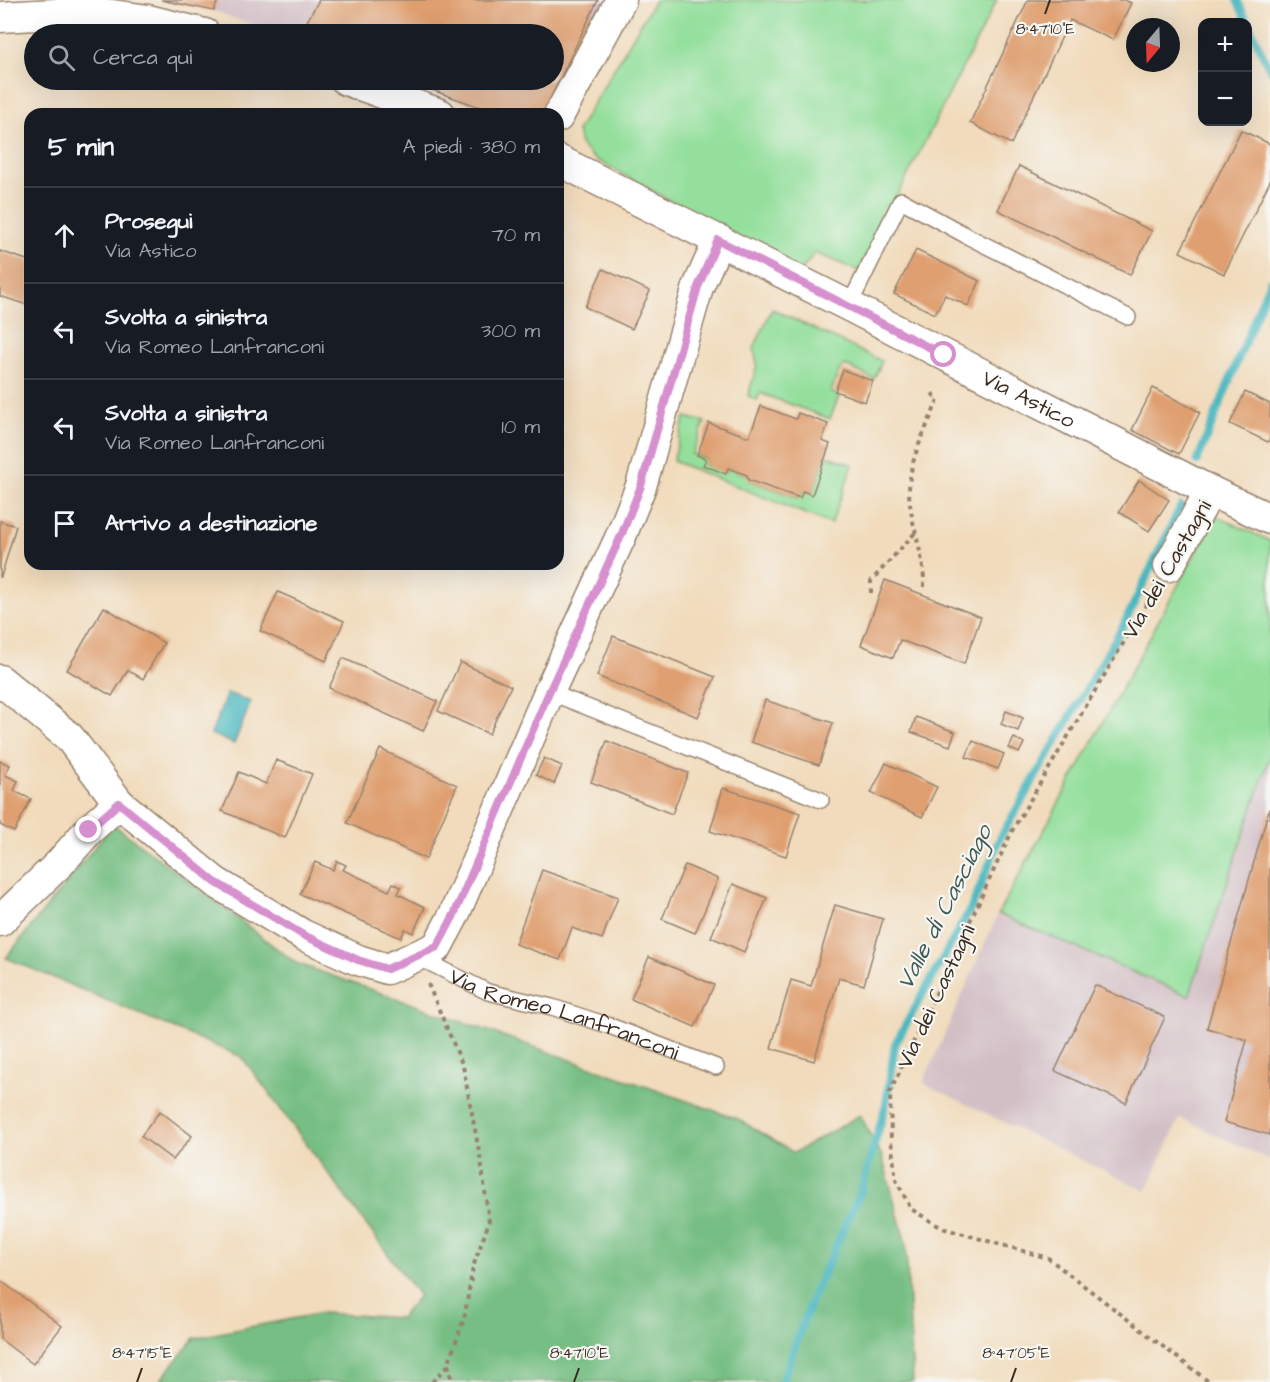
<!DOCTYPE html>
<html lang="it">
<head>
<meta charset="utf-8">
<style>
  body { margin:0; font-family:"Architects Daughter",sans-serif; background:#242831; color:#f1f3f6 }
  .controls { position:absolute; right:18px; top:18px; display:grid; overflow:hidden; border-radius:12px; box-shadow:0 6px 24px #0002 }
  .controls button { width:54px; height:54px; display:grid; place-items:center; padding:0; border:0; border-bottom:2px solid #363941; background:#171b24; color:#f1f3f6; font:30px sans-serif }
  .compass { position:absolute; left:1126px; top:18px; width:54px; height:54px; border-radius:50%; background:#171b24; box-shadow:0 6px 24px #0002; rotate:199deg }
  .stop { position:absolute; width:18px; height:18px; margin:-14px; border:4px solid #d690ce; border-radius:50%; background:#fff }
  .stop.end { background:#d690ce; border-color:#fff; box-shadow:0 2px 6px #0008 }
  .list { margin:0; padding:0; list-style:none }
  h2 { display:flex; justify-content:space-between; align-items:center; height:78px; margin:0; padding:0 24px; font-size:26px }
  h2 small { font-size:20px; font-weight:400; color:#9ea1a6 }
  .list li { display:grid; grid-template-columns:39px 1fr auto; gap:18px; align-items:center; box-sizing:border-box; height:96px; padding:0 24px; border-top:2px solid #363941 }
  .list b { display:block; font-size:22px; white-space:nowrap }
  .list p { margin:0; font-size:20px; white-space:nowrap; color:#9ea1a6 }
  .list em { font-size:20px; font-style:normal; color:#9ea1a6 }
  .icon { flex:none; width:33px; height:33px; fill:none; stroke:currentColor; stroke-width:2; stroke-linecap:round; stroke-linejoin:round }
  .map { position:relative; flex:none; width:1270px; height:1382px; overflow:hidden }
  .search { position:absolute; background:#171b24; box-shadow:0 6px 24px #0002; left:24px; top:24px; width:540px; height:66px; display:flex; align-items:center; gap:15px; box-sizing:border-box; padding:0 21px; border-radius:33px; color:#9ea1a6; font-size:22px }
  .panel { position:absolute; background:#171b24; box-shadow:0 6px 24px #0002; left:24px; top:108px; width:540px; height:462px; border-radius:18px }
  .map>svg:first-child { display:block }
</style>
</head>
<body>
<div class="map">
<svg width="1270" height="1382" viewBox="0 0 1270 1382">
  <rect width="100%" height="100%" fill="#f6f6f2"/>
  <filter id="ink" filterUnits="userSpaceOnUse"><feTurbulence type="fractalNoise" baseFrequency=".0167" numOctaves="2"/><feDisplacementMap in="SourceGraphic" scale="12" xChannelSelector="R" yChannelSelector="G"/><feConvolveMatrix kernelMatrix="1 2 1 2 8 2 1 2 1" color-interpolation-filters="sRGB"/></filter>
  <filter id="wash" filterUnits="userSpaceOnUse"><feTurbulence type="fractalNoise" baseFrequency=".008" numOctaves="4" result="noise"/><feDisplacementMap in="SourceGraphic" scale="24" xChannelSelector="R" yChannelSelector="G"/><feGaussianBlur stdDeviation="1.35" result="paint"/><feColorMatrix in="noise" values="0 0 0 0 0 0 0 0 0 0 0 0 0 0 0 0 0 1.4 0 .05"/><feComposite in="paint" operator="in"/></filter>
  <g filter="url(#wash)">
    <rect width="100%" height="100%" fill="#f1dbbc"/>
    <g fill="#d2bec5">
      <path d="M155 0H613L545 114H499L403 80H554V34H278L214 11Z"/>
      <path d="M1270 756V1160L1180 1118 1146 1191 923 1083 998 914 1189 996Z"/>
    </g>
    <g fill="#93df9b" stroke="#67845c" stroke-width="1.5">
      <path d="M655 0H997L859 271 815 253 800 272 593 158 580 144 577 131Z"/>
      <path d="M772 309 882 361 874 379 844 365 839 371 831 392 839 396 830 419 760 393 757 400 748 396 757 365 754 348Z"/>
      <path d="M685 417 705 422 692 454 706 459 704 465 726 473 728 468 747 475 748 480 799 498 803 491 812 494 826 455 853 465 831 524 673 461Z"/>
      <path d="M1216 516 1270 541V756L1189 996 998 914Z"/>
    </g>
    <path fill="#76be83" stroke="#587450" stroke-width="1.5" d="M113 824 296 963 738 1119 794 1153 860 1115 882 1156 906 1244 913 1382H159L194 1338 322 1313 400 1318 419 1296 242 1057 6 958Z"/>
    <path fill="#48b7bf" stroke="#42706e" stroke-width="1.5" d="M227 693 251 702 234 744 211 734Z"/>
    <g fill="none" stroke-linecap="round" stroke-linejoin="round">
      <g stroke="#48b7bf" stroke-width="8">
        <path d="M1237 0 1270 70"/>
        <path d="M1197 461 1270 281"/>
        <path d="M782 1382 813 1296 861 1191 886 1104 895 1044 972 906 1000 838 1123 626 1181 506"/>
      </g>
    </g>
    <g id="blocks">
      <g fill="#df9f70">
        <path d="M161 0H218L214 11Z"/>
        <path d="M319 0H598L543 114H499L404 80H554V34H300Z"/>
        <path d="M1028 0H1124L1131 3 1113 40 1070 20 1011 144 970 123Z"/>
        <path d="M1241 130 1270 144V181L1224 274 1180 252Z"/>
        <path d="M1019 166 1152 231 1130 275 998 210Z"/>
        <path d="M916 250 980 281 968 306 945 295 935 314 894 294Z"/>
        <path d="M0 251 30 261V306L0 296Z"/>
        <path d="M603 269 650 291 632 329 585 307Z"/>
        <path d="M843 370 873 381 865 402 835 391Z"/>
        <path d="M1153 388 1200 412 1179 454 1132 430Z"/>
        <path d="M1245 392 1270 404V438L1268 442 1230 424Z"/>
        <path d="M761 406 796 419 798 413 828 424 822 441 830 444 812 495 803 491 800 498 748 480 747 475 728 468 726 474 703 465 706 459 697 455 709 423 749 437Z"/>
        <path d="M1139 480 1169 500 1149 531 1119 512Z"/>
        <path d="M0 521 16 526 1 577H0Z"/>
        <path d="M885 580 981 617 964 664 900 640 893 658 861 645Z"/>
        <path d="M278 592 344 621 326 661 260 631Z"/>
        <path d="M104 607 164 643 143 679 128 670 112 696 67 670Z"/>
        <path d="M613 636 715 677 698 717 597 676Z"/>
        <path d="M343 658 437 701 423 731 329 688Z"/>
        <path d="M460 662 511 686 489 734 438 711Z"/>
        <path d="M765 700 833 723 819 765 751 742Z"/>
        <path d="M1006 711 1023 718 1018 731 1001 724Z"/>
        <path d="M916 717 955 732 950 746 911 732Z"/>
        <path d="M1014 738 1024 743 1019 753 1009 748Z"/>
        <path d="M607 741 688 773 672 814 591 782Z"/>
        <path d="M973 741 1004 754 998 769 966 757Z"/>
        <path d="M380 749 457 785 426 859 347 823Z"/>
        <path d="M544 758 562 766 554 784 536 775Z"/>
        <path d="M276 760 312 774 285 838 222 811 239 772 266 784Z"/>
        <path d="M0 761 10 765 5 775 18 781 14 791 31 799 14 832 0 825Z"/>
        <path d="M886 763 937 787 922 817 871 793Z"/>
        <path d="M723 788 800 813 786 856 710 831Z"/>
        <path d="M1269 809H1270V1135L1224 1122 1247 1040 1207 1028Z"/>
        <path d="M337 861 346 865 343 870 389 891 393 883 401 887 398 894 425 907 413 933 405 929 401 938 300 894 315 862 333 870Z"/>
        <path d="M685 865 718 879 695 933 662 919Z"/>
        <path d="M542 870 618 897 602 939 572 928 560 960 515 944Z"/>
        <path d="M733 884 767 898 744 952 711 937Z"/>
        <path d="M835 905 883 919 864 985 839 978 814 1061 771 1048 791 980 811 986Z"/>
        <path d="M649 957 714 985 695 1027 631 999Z"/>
        <path d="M1095 985 1165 1017 1126 1103 1055 1071Z"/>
        <path d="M160 1111 192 1136 173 1160 141 1136Z"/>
        <path d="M0 1280 62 1326 33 1364 0 1339Z"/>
      </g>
    </g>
  </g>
  <g filter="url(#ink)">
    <use href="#blocks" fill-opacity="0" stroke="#96826d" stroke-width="1.5"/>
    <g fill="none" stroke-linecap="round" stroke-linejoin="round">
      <g stroke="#96826d" stroke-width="18">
        <g id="service">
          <path d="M849 306 901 200 969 237 1128 317"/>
          <path d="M549 692 821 800"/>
          <path id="s1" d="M416 956 488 992 552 1007 610 1026 716 1067"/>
        </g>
      </g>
      <g stroke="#96826d" stroke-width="33">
        <g id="minor">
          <path d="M0 17 91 12 148 20 205 34"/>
          <path d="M346 80 440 114"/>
          <path d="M558 117 621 0"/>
          <path id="s2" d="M558 160 849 306 1210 491 1270 519"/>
          <path d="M1169 566 1210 491"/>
          <path d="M0 680 69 737 119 803"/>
          <path d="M0 921 60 863 89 830 119 803 215 882 303 935 358 960 387 969 437 947 454 915 549 692 621 536 641 486 698 287 719 240"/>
        </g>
      </g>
      <g stroke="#96826d" stroke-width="4" stroke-dasharray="4.5 4.5" stroke-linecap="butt">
        <path d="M924 587C925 555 910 524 909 492 909 458 926 430 938 400L930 391"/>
        <path d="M1156 588 1013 829 890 1092 891 1140 896 1180 911 1209 942 1228 1048 1258 1209 1382"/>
        <path d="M871 593V581L915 533"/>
        <path d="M428 984 463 1066 482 1167 489 1222 473 1267 464 1319 448 1364 452 1382"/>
        <path d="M432 1382 448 1365"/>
      </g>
      <use href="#service" stroke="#fff" stroke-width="15"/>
      <use href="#minor" stroke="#fff" stroke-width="30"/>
    </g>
  </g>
  <g fill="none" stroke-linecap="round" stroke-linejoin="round" filter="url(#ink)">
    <path stroke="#d690ce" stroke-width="8" d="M89 830 119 803 215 882 303 935 358 960 387 969 437 947 454 915 549 692 621 536 641 486 698 287 718 240 944 355"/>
  </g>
  <path fill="none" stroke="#3b2a1e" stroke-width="2" d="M1045 14 1050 0M137 1382 142 1368M574 1382 579 1368M1011 1382 1016 1368"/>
  <g text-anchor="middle" stroke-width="4.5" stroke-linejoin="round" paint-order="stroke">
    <g font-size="22" fill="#3b2a1e" stroke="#f6f6f2">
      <text dy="8" stroke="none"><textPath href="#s2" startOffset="528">Via Astico</textPath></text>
      <text transform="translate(1166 569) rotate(-60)" y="8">Via dei Castagni</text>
      <text transform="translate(935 996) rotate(-65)" y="8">Via dei Castagni</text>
      <text dy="8" stroke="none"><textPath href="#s1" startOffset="160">Via Romeo Lanfranconi</textPath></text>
    </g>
    <g font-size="24" font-style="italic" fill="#405b56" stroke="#f6f6f2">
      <text transform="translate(944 907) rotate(-63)" y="8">Valle di Casciago</text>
    </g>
  </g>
  <g font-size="15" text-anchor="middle" fill="#3b2a1e" stroke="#f6f6f2" stroke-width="4.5" stroke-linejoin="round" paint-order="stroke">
    <text x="1045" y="34">8°47'10"E</text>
    <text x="142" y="1358">8°47'15"E</text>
    <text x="579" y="1358">8°47'10"E</text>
    <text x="1016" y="1358">8°47'05"E</text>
  </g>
</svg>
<div class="controls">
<button>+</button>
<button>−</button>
</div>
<svg class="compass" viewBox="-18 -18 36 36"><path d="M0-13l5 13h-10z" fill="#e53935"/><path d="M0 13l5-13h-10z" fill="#9ea1a6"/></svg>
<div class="stop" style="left:944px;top:355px"></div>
<div class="stop end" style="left:89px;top:830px"></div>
<div class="search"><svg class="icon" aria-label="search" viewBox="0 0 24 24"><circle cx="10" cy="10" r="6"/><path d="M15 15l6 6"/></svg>Cerca qui</div>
<section class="panel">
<h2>5 min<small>A piedi · 380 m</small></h2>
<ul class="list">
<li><svg class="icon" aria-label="ahead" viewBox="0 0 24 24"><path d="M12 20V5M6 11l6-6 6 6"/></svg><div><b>Prosegui</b><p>Via Astico</p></div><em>70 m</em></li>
<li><svg class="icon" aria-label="left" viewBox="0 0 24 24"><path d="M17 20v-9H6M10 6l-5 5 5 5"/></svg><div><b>Svolta a sinistra</b><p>Via Romeo Lanfranconi</p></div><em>300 m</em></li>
<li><svg class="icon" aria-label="left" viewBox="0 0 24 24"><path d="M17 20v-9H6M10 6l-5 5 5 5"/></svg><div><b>Svolta a sinistra</b><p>Via Romeo Lanfranconi</p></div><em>10 m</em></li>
<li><svg class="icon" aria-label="arrive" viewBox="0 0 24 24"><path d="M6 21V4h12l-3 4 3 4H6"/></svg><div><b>Arrivo a destinazione</b></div></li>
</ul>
</section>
</div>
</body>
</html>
